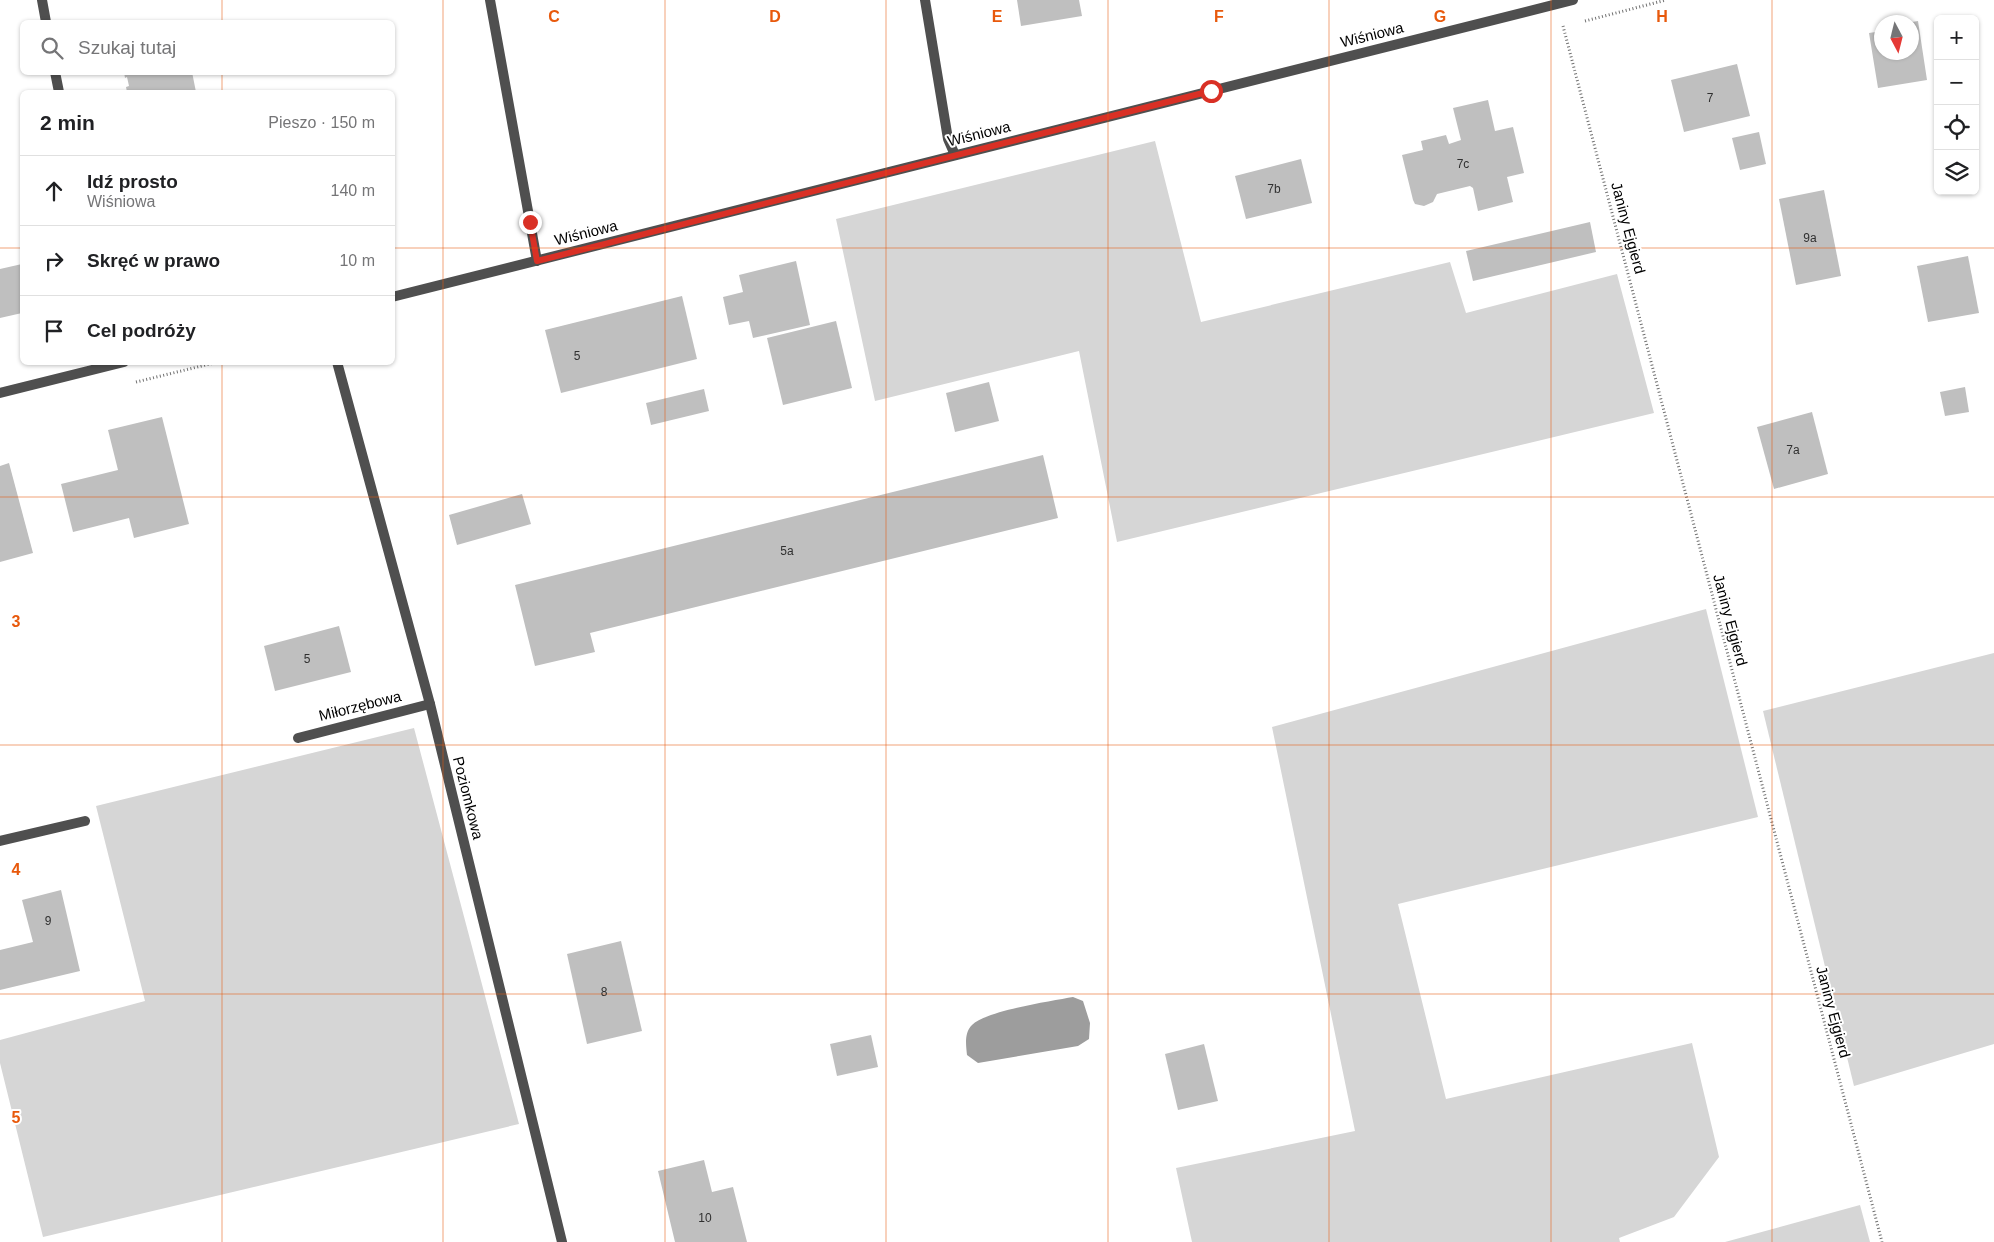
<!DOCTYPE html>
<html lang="pl">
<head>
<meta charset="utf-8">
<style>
  body { margin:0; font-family:Arial,sans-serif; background:#f6f6f6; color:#202124 }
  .controls { position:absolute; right:15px; top:15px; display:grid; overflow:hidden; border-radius:8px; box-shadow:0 1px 4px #0004 }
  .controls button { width:45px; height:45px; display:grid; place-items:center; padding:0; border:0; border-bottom:1px solid #e0e0e0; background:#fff; color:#202124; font:25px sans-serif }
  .compass { position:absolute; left:1874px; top:15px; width:45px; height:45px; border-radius:50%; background:#fff; box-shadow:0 1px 4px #0004; rotate:173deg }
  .stop { position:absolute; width:15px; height:15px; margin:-11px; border:4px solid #d93025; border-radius:50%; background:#fff }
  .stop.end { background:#d93025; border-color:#fff; box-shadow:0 1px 5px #0008 }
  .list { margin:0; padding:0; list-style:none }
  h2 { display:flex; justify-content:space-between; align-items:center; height:65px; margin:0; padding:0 20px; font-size:21px }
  h2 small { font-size:16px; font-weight:400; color:#757577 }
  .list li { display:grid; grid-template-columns:32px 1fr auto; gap:15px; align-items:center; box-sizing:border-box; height:70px; padding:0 20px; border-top:1px solid #e0e0e0 }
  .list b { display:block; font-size:19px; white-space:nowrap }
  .list p { margin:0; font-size:16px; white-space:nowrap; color:#757577 }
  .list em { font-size:16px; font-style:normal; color:#757577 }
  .icon { flex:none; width:28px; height:28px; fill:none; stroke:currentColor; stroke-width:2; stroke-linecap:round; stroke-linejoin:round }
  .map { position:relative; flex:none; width:1994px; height:1242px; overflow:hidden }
  .search { position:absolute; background:#fff; box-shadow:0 1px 4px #0004; left:20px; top:20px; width:375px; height:55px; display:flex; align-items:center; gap:12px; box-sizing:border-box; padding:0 18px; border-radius:8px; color:#757577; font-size:19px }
  .panel { position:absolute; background:#fff; box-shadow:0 1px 4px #0004; left:20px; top:90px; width:375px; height:275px; border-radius:8px }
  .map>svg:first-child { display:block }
</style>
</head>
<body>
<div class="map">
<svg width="1994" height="1242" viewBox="0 0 1994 1242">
  <rect width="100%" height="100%" fill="#fff"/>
  <g fill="#d6d6d6">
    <path d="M1155 141 1201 322 1450 262 1466 313 1617 274 1654 413 1117 542 1079 351 875 401 836 219Z"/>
    <path d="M1706 609 1758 817 1398 904 1446 1099 1692 1043 1719 1157 1674 1217 1619 1238 1620 1242H1192L1176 1168 1355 1131 1272 727Z"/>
    <path d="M1994 653V1044L1854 1086 1763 711Z"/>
    <path d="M414 728 519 1124 43 1237 0 1063V1040L145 1001 96 806Z"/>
    <path d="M1860 1205 1870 1242H1725Z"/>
  </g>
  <path fill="#9d9d9d" d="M1073 997 1083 1001 1090 1023 1089 1039 1078 1046 978 1063 967 1055C966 1045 964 1033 972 1025 986 1011 1051 1001 1073 997Z"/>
  <g fill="#bfbfbf">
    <path d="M1017 0H1079L1082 16 1021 26Z"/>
    <path d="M1918 21 1927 80 1878 88 1869 33 1882 31V52H1912V22Z"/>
    <path d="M1737 64 1750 116 1684 132 1671 80Z"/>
    <path d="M124 72H192L196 92H127L126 87 129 86 127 77 125 78Z"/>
    <path d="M1488 100 1495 131 1513 127 1524 173 1507 177 1513 202 1478 211 1473 188 1470 186 1437 194 1433 202 1424 206 1415 204 1413 200 1402 155 1423 150 1421 141 1446 135 1449 144 1461 140 1453 108Z"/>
    <path d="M1759 132 1766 164 1740 170 1732 138Z"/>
    <path d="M1301 159 1312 203 1246 219 1235 176Z"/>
    <path d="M1824 190 1841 276 1796 285 1779 199Z"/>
    <path d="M1590 222 1596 252 1473 281 1466 251Z"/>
    <path d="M1968 256 1979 313 1928 322 1917 266Z"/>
    <path d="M796 261 810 325 753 338 749 321 729 325 723 297 743 292 739 275Z"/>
    <path d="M22 264V313L0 318V269Z"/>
    <path d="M682 296 697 359 561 393 545 330Z"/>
    <path d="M836 321 852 388 783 405 767 338Z"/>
    <path d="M989 382 999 421 955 432 946 393Z"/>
    <path d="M1965 387 1969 412 1945 416 1940 392Z"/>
    <path d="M704 389 709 411 651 425 646 403Z"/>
    <path d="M1812 412 1828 474 1774 489 1757 427Z"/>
    <path d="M162 417 189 524 134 538 129 518 73 532 61 484 118 470 108 430Z"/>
    <path d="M1043 455 1058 518 590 633 595 652 535 666 515 585Z"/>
    <path d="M9 463 33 553 0 562V466Z"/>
    <path d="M522 494 531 524 457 545 449 515Z"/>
    <path d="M339 626 351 672 275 691 264 646Z"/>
    <path d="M61 890 80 971 0 990V950L33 942 22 900Z"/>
    <path d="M621 941 642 1031 587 1044 567 954Z"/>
    <path d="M871 1035 878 1067 837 1076 830 1044Z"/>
    <path d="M1204 1044 1218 1101 1178 1110 1165 1054Z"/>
    <path d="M704 1160 712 1192 733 1187 747 1242H675L658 1171Z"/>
  </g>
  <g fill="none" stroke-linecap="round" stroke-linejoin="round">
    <g stroke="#717171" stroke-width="3" stroke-dasharray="1 2.5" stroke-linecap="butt">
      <path d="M1585 21 1666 0"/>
      <path d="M1563 26 1882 1242"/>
      <path d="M136 382 218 362"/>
    </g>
    <g stroke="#4f4f4f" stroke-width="10">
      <path d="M42 0 46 22"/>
      <path d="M490 0 537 261"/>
      <path d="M925 0 948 139 955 155"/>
      <path d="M55 72 59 92"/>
    </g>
    <g stroke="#4f4f4f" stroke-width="10">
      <path d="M392 297 1573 0"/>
      <path d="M337 362 430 704 562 1242"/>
      <path d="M0 393 124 362"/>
      <path d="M298 738 430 704"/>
      <path d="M0 841 85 821"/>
    </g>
  </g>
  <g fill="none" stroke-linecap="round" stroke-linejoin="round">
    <path stroke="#d93025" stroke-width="6" d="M530 222 537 261 1211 91"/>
  </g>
  <path fill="none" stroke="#e8590c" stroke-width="1" stroke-opacity="0.55" d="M222 0V22M443 0V1242M665 0V1242M886 0V1242M1108 0V1242M1329 0V1242M1551 0V1242M1772 0V1242M222 72V92M0 248H22M392 248H1994M222 362V1242M0 497H1994M0 745H1994M0 994H1994"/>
  <g text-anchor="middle" stroke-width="4" stroke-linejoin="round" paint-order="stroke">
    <g font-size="12" fill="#303030">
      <text x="1710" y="102">7</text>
      <text x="1463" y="168">7c</text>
      <text x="1274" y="193">7b</text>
      <text x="1810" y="242">9a</text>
      <text x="577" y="360">5</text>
      <text x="1793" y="454">7a</text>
      <text x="787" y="555">5a</text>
      <text x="307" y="663">5</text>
      <text x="48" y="925">9</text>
      <text x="604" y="996">8</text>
      <text x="705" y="1222">10</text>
    </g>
    <g font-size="15" fill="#000" stroke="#fff">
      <text transform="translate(1372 35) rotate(-14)" y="5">Wiśniowa</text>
      <text transform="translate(979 134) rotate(-14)" y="5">Wiśniowa</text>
      <text transform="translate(1628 228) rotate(75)" y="5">Janiny Ejgierd</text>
      <text transform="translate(586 233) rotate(-14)" y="5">Wiśniowa</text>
      <text transform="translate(1730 620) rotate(75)" y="5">Janiny Ejgierd</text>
      <text transform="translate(360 706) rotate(-14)" y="5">Miłorzębowa</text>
      <text transform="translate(468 798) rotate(76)" y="5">Poziomkowa</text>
      <text transform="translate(1833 1012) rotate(75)" y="5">Janiny Ejgierd</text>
    </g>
  </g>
  <g font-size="16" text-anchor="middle" font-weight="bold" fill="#e8590c" stroke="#fff" stroke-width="4" stroke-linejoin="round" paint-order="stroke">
    <text x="554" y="22">C</text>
    <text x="775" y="22">D</text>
    <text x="997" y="22">E</text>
    <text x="1219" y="22">F</text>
    <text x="1440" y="22">G</text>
    <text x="1662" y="22">H</text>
    <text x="16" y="627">3</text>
    <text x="16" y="875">4</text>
    <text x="16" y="1123">5</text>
  </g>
</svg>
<div class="controls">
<button>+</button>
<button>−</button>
<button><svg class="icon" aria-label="locate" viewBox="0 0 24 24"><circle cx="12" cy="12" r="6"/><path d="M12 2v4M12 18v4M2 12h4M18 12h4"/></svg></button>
<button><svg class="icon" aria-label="layers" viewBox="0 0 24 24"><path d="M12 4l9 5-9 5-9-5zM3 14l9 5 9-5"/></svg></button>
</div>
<svg class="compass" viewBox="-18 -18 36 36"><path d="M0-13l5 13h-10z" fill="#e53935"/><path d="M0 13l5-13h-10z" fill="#757577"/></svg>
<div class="stop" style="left:1211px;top:91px"></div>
<div class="stop end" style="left:530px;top:222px"></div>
<div class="search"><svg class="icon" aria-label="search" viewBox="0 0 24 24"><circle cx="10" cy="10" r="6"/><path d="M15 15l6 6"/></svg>Szukaj tutaj</div>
<section class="panel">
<h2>2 min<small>Pieszo · 150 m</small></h2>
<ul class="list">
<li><svg class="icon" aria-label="ahead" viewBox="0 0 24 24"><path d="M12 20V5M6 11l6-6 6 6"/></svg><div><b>Idź prosto</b><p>Wiśniowa</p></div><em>140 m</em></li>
<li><svg class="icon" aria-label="right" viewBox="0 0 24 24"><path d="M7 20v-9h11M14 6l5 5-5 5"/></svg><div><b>Skręć w prawo</b></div><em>10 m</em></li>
<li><svg class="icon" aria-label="arrive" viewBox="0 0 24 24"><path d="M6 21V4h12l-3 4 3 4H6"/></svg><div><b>Cel podróży</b></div></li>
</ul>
</section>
</div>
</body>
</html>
